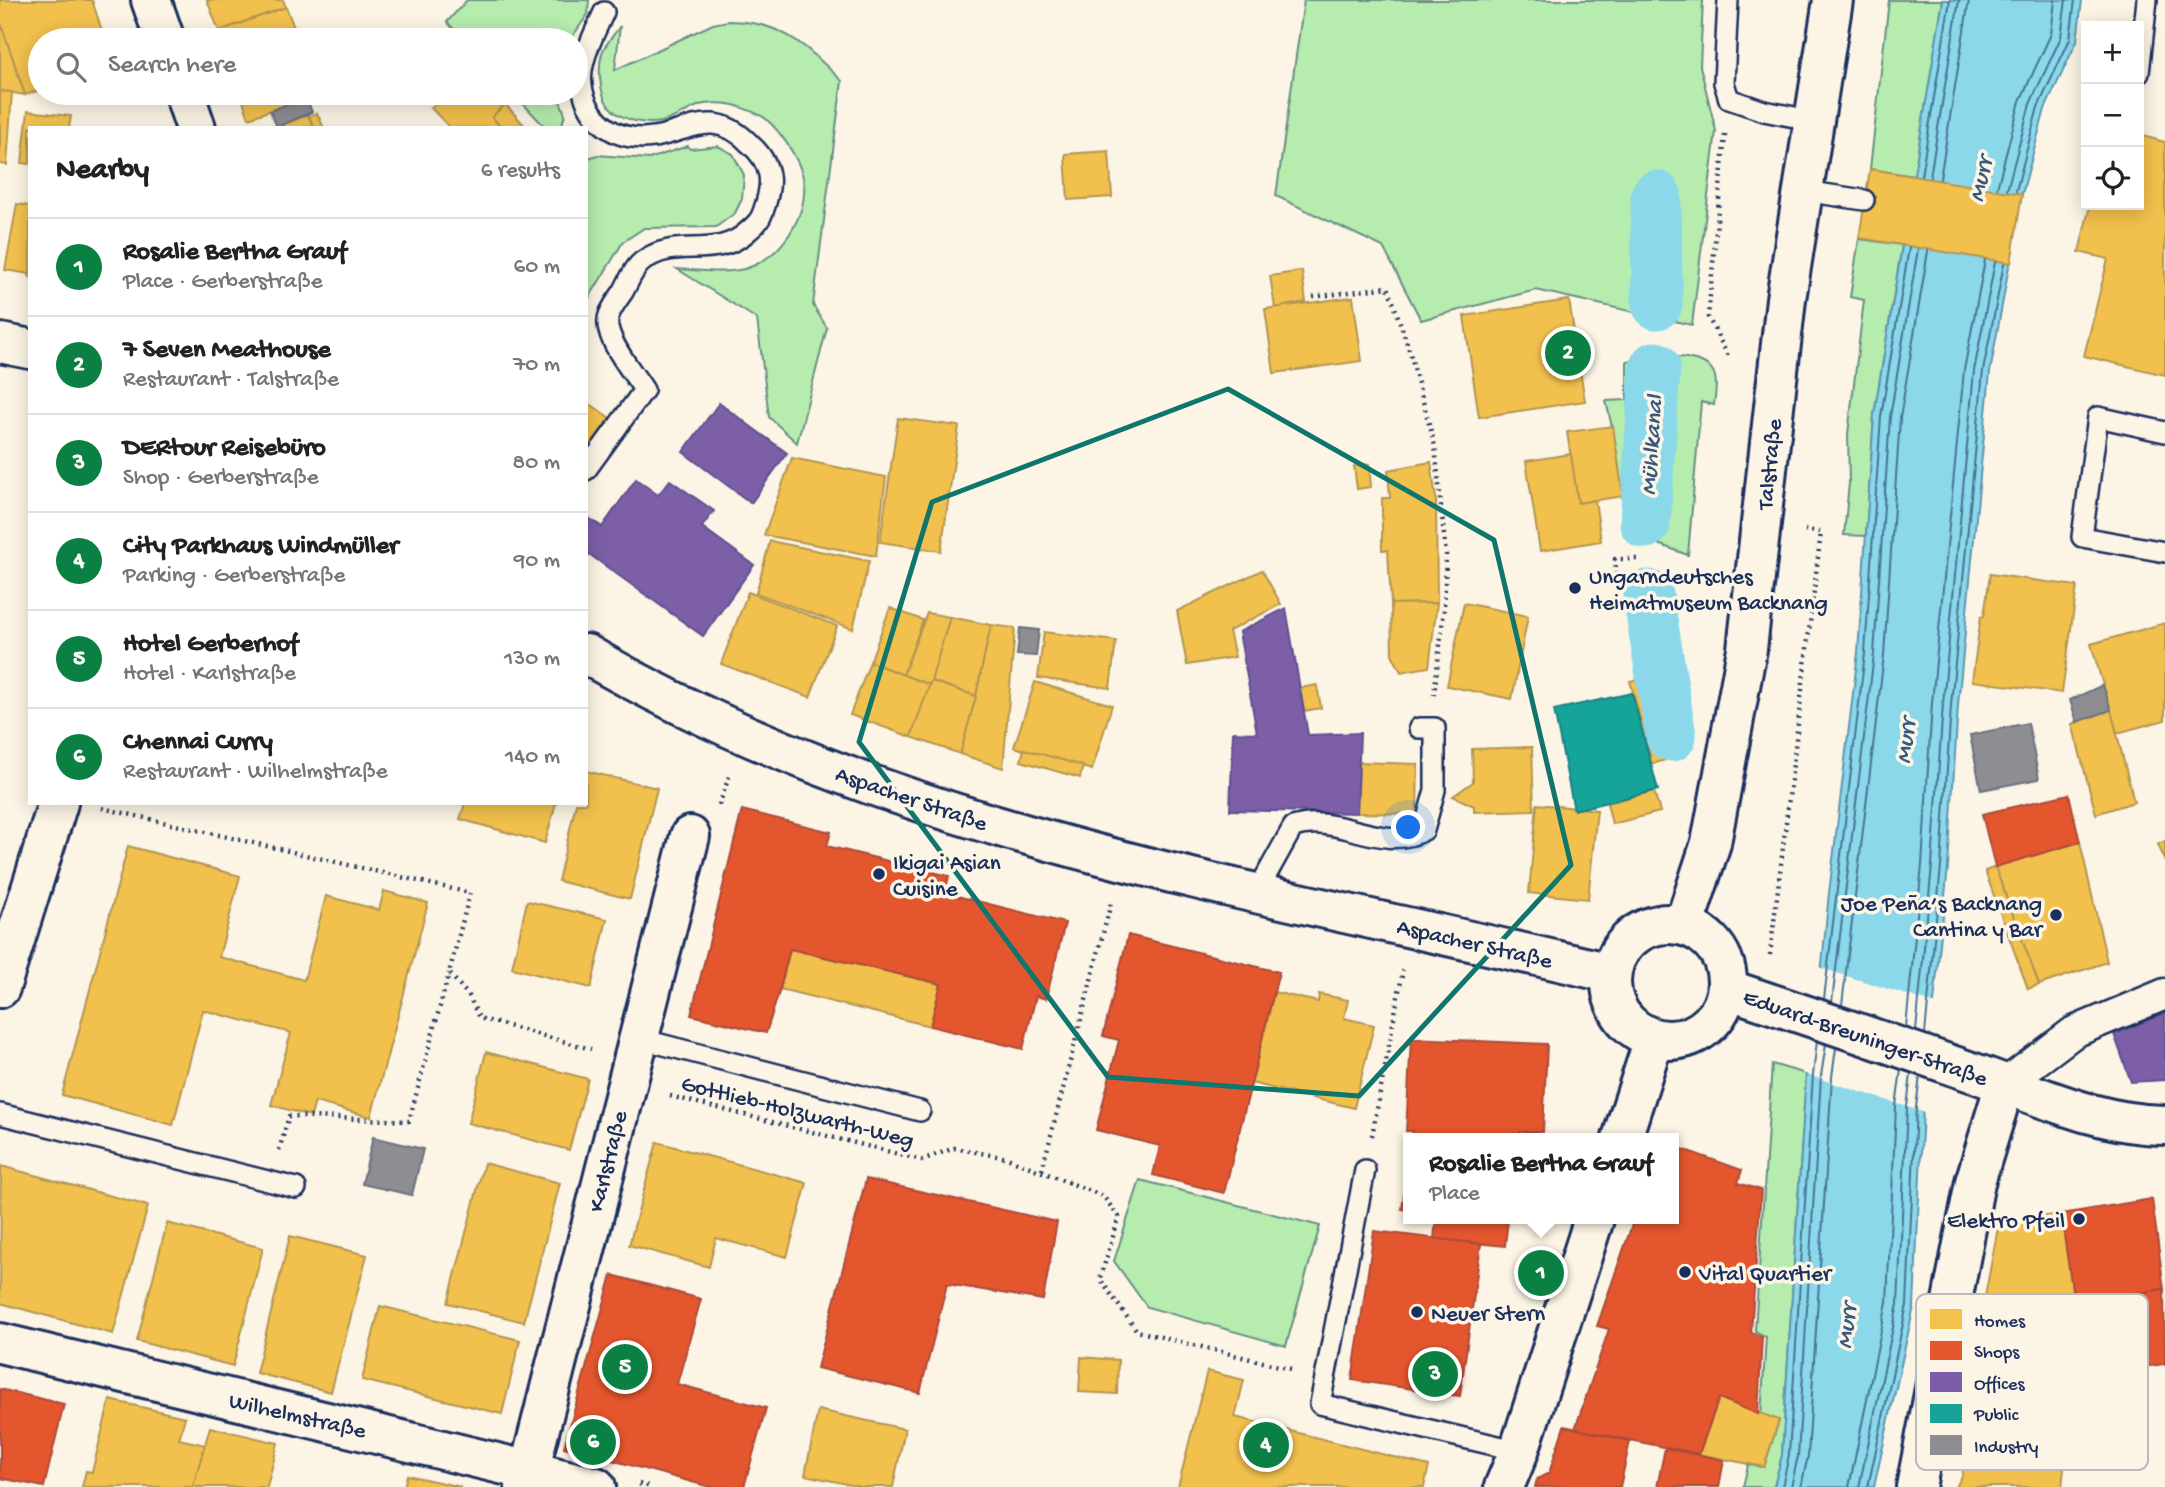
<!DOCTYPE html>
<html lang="en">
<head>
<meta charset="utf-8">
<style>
  body { margin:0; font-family:"Gochi Hand",sans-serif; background:#f2f2f2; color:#222 }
  .controls { position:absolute; right:21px; top:21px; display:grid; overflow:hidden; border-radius:0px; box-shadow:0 4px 18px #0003 }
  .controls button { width:63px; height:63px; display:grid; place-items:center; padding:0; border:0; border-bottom:2px solid #e0e0e0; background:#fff; color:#222; font:35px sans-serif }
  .you { position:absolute; left:1409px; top:828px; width:24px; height:24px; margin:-18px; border:5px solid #fff; border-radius:50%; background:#1a73e8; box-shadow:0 0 0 10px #1a73e833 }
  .badge { display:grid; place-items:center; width:46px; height:46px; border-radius:50%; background:#0b8043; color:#fff; font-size:23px; font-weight:700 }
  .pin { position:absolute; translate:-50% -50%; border:4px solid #fff; box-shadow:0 2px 7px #0006 }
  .popup { position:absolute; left:1403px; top:1133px; width:276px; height:91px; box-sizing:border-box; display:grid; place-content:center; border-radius:0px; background:#fff; filter:drop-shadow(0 2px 5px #0005); font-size:23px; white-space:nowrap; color:#767676 }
  .popup b { font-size:26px; color:#222 }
  .popup::after { content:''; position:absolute; left:50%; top:100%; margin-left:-14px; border:14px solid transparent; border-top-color:#fff }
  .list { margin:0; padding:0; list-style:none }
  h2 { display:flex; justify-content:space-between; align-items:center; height:91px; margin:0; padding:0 28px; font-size:30px }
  h2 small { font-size:23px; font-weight:400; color:#767676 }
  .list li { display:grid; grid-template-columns:46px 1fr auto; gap:21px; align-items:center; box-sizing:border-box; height:98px; padding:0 28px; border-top:2px solid #e0e0e0 }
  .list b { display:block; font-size:26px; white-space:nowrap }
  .list p { margin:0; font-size:23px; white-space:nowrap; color:#767676 }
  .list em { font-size:23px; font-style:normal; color:#767676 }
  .icon { flex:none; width:38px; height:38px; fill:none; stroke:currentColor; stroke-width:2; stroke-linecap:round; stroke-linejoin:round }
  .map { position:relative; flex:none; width:2165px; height:1487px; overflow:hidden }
  .search { position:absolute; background:#fff; box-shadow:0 4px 18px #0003; left:28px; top:28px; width:560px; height:77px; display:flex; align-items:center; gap:18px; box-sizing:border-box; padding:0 24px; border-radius:38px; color:#767676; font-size:26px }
  .panel { position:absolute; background:#fff; box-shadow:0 4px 18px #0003; left:28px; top:126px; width:560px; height:679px; border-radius:0px }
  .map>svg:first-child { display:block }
</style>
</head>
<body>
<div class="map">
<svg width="2165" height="1487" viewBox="0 0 2165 1487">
  <rect width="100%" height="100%" fill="#fcf5e5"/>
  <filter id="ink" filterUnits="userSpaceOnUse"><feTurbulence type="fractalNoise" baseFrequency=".0143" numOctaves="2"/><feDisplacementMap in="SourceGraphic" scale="14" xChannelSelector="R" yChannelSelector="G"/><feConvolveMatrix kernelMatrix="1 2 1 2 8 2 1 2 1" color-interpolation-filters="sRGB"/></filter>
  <g filter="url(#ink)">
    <g fill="#b6ecae" stroke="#688e86" stroke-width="2">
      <path d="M467 0H589L588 14 570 40H464L447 22Z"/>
      <path d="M1304 0H1703L1700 66 1716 131 1692 325 1536 290 1421 320 1383 247 1276 196Z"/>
      <path d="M1889 0H1943L1914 176 1870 169Z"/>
      <path d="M728 21C782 21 806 46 842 81L813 305 827 328 797 443 769 417 757 319 677 269C702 270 732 276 755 265 785 251 810 211 803 177 798 157 781 132 766 119 759 113 745 109 737 106 728 103 709 102 700 105 687 110 674 119 661 122 643 125 619 120 608 105 599 92 598 67 602 53 605 44 615 34 620 26L615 70 713 24Z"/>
      <path d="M513 93H557L565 114 561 128H546Z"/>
      <path d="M688 146 690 149 718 146 733 154 744 175 742 199 735 213 716 227 644 228 623 242 586 303V159L597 155 649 159Z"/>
      <path d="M1859 239 1902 245 1874 415 1866 536 1844 535 1849 483 1848 434 1864 300 1850 297Z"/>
      <path d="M1681 357C1716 363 1719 371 1714 405L1701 402 1688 555 1625 532C1623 488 1617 444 1606 401L1627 400V361Z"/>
      <path d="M1772 1064 1806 1074 1782 1455 1774 1487H1743L1748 1465 1764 1467 1779 1421 1761 1415 1766 1337 1755 1331Z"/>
      <path d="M1140 1180 1320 1226 1286 1346 1147 1307 1114 1261Z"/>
    </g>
    <path fill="#8ad8e9" stroke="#5e94b1" stroke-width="2" d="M1943 0H2082L2077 41 2045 109 2022 194 1990 372 1958 705 1948 867 1923 1108 1914 1306 1874 1487H1774L1782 1455 1806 1074 1822 964 1829 893 1858 652 1874 415Z"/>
    <path fill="#fcf5e5" d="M1818 967 1939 1005 1926 1113 1802 1073Z"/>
    <g fill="#f2c14e" stroke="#b29553" stroke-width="2">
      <path d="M0 0H92L105 40H40V90L25 95 0 21Z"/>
      <path d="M207 0H283L286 7 219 31Z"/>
      <path d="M286 7 299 40H222L219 31Z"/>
      <path d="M0 21 25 95 0 91Z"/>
      <path d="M0 91 12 92 7 165 0 164Z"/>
      <path d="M240 93H315L316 94 249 118Z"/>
      <path d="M447 93H496L506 103 492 117 502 128H450L431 108Z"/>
      <path d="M505 104 527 128H502L492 117Z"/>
      <path d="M28 111 71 116 69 128H30V164L22 163Z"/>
      <path d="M317 113 324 128H314L309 116Z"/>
      <path d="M308 115 314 128H274L277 127Z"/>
      <path d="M2139 135 2165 142V375L2084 356 2108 259 2079 252 2090 205H2139Z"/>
      <path d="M1109 151 1112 197 1068 200 1065 154Z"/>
      <path d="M1870 169 2022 194 2011 263 1859 238Z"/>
      <path d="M17 204 30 206V278L29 274 5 270Z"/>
      <path d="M1302 271 1306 302 1275 308 1270 276Z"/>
      <path d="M1353 297 1362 361 1274 373 1265 309Z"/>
      <path d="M1569 300 1585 401 1479 417 1464 316Z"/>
      <path d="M586 401 610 418 589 449 586 447Z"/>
      <path d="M898 418 959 426 941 551 880 542Z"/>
      <path d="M1613 426 1623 496 1578 503 1567 432Z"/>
      <path d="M1571 454 1578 503 1595 500 1601 541 1540 551 1526 461Z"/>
      <path d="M792 458 886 477 876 556 764 535Z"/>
      <path d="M1431 462 1436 499 1437 603 1391 604 1388 550H1382V498H1390L1388 470Z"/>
      <path d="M1369 464 1371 487 1357 489 1354 466Z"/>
      <path d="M770 541 869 561 853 629 756 593Z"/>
      <path d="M1262 570 1281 604 1229 631 1235 657 1187 665 1177 611Z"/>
      <path d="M1990 574 2077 586 2062 693 1972 681 1981 616H1984Z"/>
      <path d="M748 592 837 626 810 697 721 664Z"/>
      <path d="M1437 603 1429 667 1401 672 1392 654 1391 604Z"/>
      <path d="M1464 603 1528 616 1512 699 1447 686Z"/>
      <path d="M890 608 923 620 903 675 870 662Z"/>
      <path d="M927 613 950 617 930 685 903 675Z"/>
      <path d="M950 617 991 625 976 696 931 681Z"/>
      <path d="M2165 623V720L2117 733 2091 644Z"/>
      <path d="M991 625 1015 628 1003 768 960 754 976 696Z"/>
      <path d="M1044 632 1116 641 1110 688 1038 678Z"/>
      <path d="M870 662 930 685 911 737 850 715Z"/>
      <path d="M1651 676 1672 758 1652 764 1630 681Z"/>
      <path d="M931 681 976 696 960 754 911 737Z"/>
      <path d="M1035 682 1112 705 1092 770 1014 747Z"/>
      <path d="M1317 685 1321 708 1304 711 1300 688Z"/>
      <path d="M2111 710 2134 802 2096 814 2072 724Z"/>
      <path d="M1532 747 1534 810 1474 812V806L1453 796 1473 782 1472 749Z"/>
      <path d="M1024 749 1083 766 1080 778 1021 761Z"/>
      <path d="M1359 762 1418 764 1417 814 1357 813Z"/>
      <path d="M586 771 657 788 630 899 558 881 576 803H586Z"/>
      <path d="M1654 791 1660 812 1612 824 1607 803Z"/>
      <path d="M465 803H556L545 843 460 819Z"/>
      <path d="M1537 804 1597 810 1588 899 1529 893Z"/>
      <path d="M2165 841V861L2158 844Z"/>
      <path d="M2080 842 2107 962 2039 985 1995 867Z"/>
      <path d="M128 846 240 876 219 957 304 980 326 896 379 910 384 891 428 903 371 1117 315 1102 311 1116 271 1105 291 1033 203 1010 173 1125 62 1095Z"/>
      <path d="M1995 867 2039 985 2028 989 1985 871Z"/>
      <path d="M527 901 607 919 591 988 512 968Z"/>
      <path d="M790 949 941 984 930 1026 780 989Z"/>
      <path d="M1274 992 1318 1002 1319 994 1348 1000 1344 1018 1374 1025 1354 1108 1251 1083Z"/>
      <path d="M486 1052 588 1079 569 1150 468 1123Z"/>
      <path d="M657 1142 807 1183 787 1257 716 1238 709 1267 629 1245Z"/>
      <path d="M484 1163 560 1183 524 1322 448 1303Z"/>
      <path d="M1 1166 148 1206 113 1334 0 1303Z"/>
      <path d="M2061 1214 2073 1293 1983 1307 1999 1222Z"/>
      <path d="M167 1223 263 1248 233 1366 137 1341Z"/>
      <path d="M290 1236 367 1255 331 1392 256 1373Z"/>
      <path d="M380 1306 520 1340 502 1414 362 1380Z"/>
      <path d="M1081 1357 1118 1360 1117 1394 1079 1392Z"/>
      <path d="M1207 1371 1244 1380 1235 1417 1429 1466 1424 1487H1178Z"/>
      <path d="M2060 1383 2062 1407 2078 1406 2082 1455 2065 1459 1964 1465 1977 1390Z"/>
      <path d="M1719 1398 1779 1420 1764 1467 1699 1454Z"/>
      <path d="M110 1400 185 1417 179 1439 205 1445 193 1487H82L86 1471 92 1472Z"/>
      <path d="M818 1410 905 1429 893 1487H861L805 1475Z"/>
      <path d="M210 1427 278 1443 267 1487H193Z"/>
      <path d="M2065 1459 2062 1487H1956L1962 1476 1964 1465Z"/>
      <path d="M407 1475 461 1487H404Z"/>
    </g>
    <g fill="#e4572e" stroke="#a84b3c" stroke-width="2">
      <path d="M2069 794 2080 842 1995 867 1982 814Z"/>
      <path d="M742 810 831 832 827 846 949 876 945 893 1065 923 1046 999 1036 996 1023 1049 930 1026 941 984 790 949 780 989 766 1033 691 1015Z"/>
      <path d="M1128 935 1279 972 1224 1193 1153 1175 1160 1146 1096 1130 1119 1040 1103 1036Z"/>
      <path d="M1411 1038 1547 1044 1543 1132H1520L1519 1138H1412L1413 1131H1406Z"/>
      <path d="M1674 1146 1742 1170 1738 1183 1761 1190 1751 1332 1762 1337 1758 1414 1719 1398 1699 1454 1575 1429 1609 1329 1597 1326 1634 1219H1674Z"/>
      <path d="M1408 1169V1210L1402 1209Z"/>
      <path d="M866 1179 1057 1222 1043 1300 947 1284 920 1393 817 1368Z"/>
      <path d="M2152 1199 2164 1289 2074 1303 2061 1214Z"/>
      <path d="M1436 1219H1508L1505 1246 1434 1239Z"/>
      <path d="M1374 1231 1481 1244 1460 1396 1352 1380Z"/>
      <path d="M612 1275 701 1299 677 1384 766 1408 744 1487H710L564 1447Z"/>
      <path d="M2164 1289 2165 1364 2084 1375 2074 1303Z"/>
      <path d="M0 1389 64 1404 44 1487 0 1478Z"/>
      <path d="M1564 1426 1630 1441 1620 1487H1535L1537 1479 1549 1473Z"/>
      <path d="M1665 1448 1724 1460 1719 1487H1657Z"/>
    </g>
    <g fill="#7b5ea7" stroke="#5e5091" stroke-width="2">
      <path d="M719 403 787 453 751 503 683 452Z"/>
      <path d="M636 479 658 495 670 480 714 511 702 527 754 565 703 636 586 552 588 548 586 547V516L602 527Z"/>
      <path d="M1286 608 1308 735 1360 733 1357 813 1230 810 1233 732 1257 733 1239 632Z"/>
      <path d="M2165 1013V1080L2131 1082 2114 1034Z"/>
    </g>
    <path fill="#17a398" stroke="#188087" stroke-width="2" d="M1632 693 1658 790 1574 810 1554 710Z"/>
    <g fill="#8d8d92" stroke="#6b7182" stroke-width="2">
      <path d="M306 97 312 112 277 127 270 111Z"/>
      <path d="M1020 628 1039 630 1036 656 1017 655Z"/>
      <path d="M2103 685 2111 710 2077 722 2070 700Z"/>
      <path d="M2028 723 2039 779 1981 790 1970 735Z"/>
      <path d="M373 1137 423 1149 412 1195 362 1184Z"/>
    </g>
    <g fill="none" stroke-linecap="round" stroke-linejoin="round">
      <g stroke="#477396" stroke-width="2">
        <path d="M1921 176 1950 0"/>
        <path d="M1930 177 1959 0"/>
        <path d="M1940 179 1969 0"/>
        <path d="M1997 188 2020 101 2051 34 2055 0"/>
        <path d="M2007 190 2030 104 2061 37 2066 0"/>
        <path d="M2016 191 2038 107 2070 39 2075 0"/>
        <path d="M1824 999 1865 653 1881 416 1909 248"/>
        <path d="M1832 1002 1874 654 1890 417 1918 249"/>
        <path d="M1842 1005 1884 655 1900 418 1928 251"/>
        <path d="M1906 1027 1922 865 1932 703 1964 370 1985 260"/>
        <path d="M1916 1031 1932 865 1943 704 1974 371 1995 262"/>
        <path d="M1925 1034 1941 866 1951 705 1983 371 2004 264"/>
        <path d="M1782 1487 1789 1455 1813 1075 1817 1041"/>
        <path d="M1791 1487 1798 1456 1821 1076 1826 1044"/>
        <path d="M1801 1487 1808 1456 1832 1077 1836 1048"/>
        <path d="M1849 1487 1887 1302 1896 1106 1901 1070"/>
        <path d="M1859 1487 1898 1304 1907 1107 1911 1074"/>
        <path d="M1868 1487 1907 1305 1916 1107 1920 1076"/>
      </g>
      <g stroke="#8ad8e9" stroke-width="51">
        <path d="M1656 196 1657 304"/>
        <path d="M1645 523 1655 367"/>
        <path d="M1648 595 1671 736"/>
      </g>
      <g stroke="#1b2f5e" stroke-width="24">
        <g id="service">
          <path d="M1728 0 1724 83 1729 99 1764 111 1815 121"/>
          <path d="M2139 73 2147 0"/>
          <path d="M1804 191 1864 200"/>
          <path d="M2165 432 2098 417 2082 537 2165 552"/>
          <path d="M586 470 644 390C633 372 601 335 609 315 612 307 618 299 623 292 628 283 634 267 643 261 675 236 715 261 747 232 755 225 760 221 763 212 767 201 771 187 769 175 767 163 759 152 750 144 706 99 678 145 631 137 596 132 574 95 584 61 588 44 597 28 604 12"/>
          <path d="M1257 892 1293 827C1338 812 1382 854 1424 830L1435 790V728H1419"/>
          <path d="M637 1038 920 1111"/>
          <path d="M0 1114 296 1188"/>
          <path d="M1365 1170 1320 1404 1519 1451"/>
        </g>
      </g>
      <g stroke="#1b2f5e" stroke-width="35">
        <path id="pedestrian" d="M2005 1084 2074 1032 2165 994"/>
      </g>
      <g stroke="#1b2f5e" stroke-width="44">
        <g id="minor">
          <path d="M1727 989C1812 1017 1896 1046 1980 1075 2040 1096 2101 1125 2165 1125"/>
          <path d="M1622 1138 1654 1039"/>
          <path d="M0 1343 596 1487"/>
          <path d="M525 1487 690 836"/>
          <path d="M1504 1487 1519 1451 1594 1219"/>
          <path d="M1916 1487 1975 1182 2005 1084"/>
        </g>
      </g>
      <g stroke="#1b2f5e" stroke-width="44">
        <g id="tertiary">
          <path d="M151 0 165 40"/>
          <path d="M184 93 196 128"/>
          <path d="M0 343 30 349"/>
          <path d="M586 654C899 837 1263 890 1610 973"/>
          <circle cx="1669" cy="982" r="58"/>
          <path d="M1684 925 1711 843 1747 649 1786 299 1833 0"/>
          <path d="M0 988 58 803"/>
        </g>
      </g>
      <g stroke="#1b2f5e" stroke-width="4.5" stroke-dasharray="2 5" stroke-linecap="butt">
        <path d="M1725 135 1708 317 1729 358"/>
        <path d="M1313 297 1388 287 1408 346 1435 446 1446 555 1444 610 1434 695"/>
        <path d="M1613 585 1617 584 1615 559H1637"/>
        <path d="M719 805 730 774"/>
        <path d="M102 808 470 893 449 973 469 996 479 1018 591 1049"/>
        <path d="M1770 955 1821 532 1805 530"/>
        <path d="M670 1096 922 1160 954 1148 1007 1158 1103 1196 1119 1217 1100 1279 1137 1331 1291 1369"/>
        <path d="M1372 1136 1403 970"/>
        <path d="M279 1150 289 1116 409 1121 449 973"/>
        <path d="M1042 1170 1111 903"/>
        <path d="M639 1484 652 1487"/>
      </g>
      <use href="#service" stroke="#fcf5e5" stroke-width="19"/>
      <use href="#pedestrian" stroke="#fcf5e5" stroke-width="30"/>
      <use href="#minor" stroke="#fcf5e5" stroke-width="38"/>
      <use href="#tertiary" stroke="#fcf5e5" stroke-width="38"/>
    </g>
  </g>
  <path fill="none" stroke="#0f766e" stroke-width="5" stroke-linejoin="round" d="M1228 389 1494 540 1571 865 1359 1096 1108 1077 859 742 932 502Z"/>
  <g fill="#1b2f5e" stroke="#fcf5e5" stroke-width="2.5">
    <circle cx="1575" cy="588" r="7"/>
    <circle cx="879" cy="874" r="7"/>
    <circle cx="2056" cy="915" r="7"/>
    <circle cx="2079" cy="1219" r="7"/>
    <circle cx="1685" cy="1272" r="7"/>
    <circle cx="1417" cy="1312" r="7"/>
  </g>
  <g text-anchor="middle" stroke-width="7" stroke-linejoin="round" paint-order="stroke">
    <g font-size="23" fill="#1b2f5e" stroke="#fcf5e5">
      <text transform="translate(1768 464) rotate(-84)" y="8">Talstraße</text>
      <text transform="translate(912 797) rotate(19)" y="8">Aspacher Straße</text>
      <text transform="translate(1475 942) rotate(13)" y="8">Aspacher Straße</text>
      <text transform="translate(1866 1036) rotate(19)" y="8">Eduard-Breuninger-Straße</text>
      <text transform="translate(798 1110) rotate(14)" y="8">Gottlieb-Holzwarth-Weg</text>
      <text transform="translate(606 1161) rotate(-76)" y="8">Karlstraße</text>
      <text transform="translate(298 1414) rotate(13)" y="8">Wilhelmstraße</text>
    </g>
    <g font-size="23" fill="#1b2f5e" stroke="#fcf5e5" text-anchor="start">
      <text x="1589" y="583">Ungarndeutsches<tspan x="1589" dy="26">Heimatmuseum Backnang</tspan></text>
      <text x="893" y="869">Ikigai Asian<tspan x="893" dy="26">Cuisine</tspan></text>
      <text x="2042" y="910" text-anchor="end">Joe Peña’s Backnang<tspan x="2042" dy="26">Cantina y Bar</tspan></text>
      <text x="2065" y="1227" text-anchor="end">Elektro Pfeil</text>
      <text x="1699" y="1280">Vital Quartier</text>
      <text x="1431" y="1320">Neuer Stern</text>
    </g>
    <g font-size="24" font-style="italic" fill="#375981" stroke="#fcf5e5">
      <text transform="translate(1979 179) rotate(-78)" y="8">Murr</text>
      <text transform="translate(1650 445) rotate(-86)" y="8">Mühlkanal</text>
      <text transform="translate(1904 741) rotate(-84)" y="8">Murr</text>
      <text transform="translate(1845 1326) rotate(-84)" y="8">Murr</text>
    </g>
  </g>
  <rect x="1916" y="1294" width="232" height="176" rx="10" fill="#fcf5e5" stroke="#b8babc" stroke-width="2"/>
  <rect x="1930" y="1309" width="32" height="20" fill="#f2c14e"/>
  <rect x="1930" y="1341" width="32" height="19" fill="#e4572e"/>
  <rect x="1930" y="1372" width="32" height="20" fill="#7b5ea7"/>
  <rect x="1930" y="1404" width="32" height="19" fill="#17a398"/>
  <rect x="1930" y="1435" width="32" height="20" fill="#8d8d92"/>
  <g font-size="19" fill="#1b2f5e">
    <text x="1974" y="1326">Homes</text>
    <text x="1974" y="1357">Shops</text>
    <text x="1974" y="1389">Offices</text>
    <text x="1974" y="1420">Public</text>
    <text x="1974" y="1452">Industry</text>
  </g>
</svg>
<div class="controls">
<button>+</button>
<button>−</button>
<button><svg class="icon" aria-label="locate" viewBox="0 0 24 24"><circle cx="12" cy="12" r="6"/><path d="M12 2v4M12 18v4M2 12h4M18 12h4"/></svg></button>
</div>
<div class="you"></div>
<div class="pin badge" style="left:1541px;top:1273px">1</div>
<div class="popup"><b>Rosalie Bertha Grauf</b>Place</div>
<div class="pin badge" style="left:1568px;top:353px">2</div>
<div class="pin badge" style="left:1435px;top:1374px">3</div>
<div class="pin badge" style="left:1266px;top:1445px">4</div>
<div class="pin badge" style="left:625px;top:1367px">5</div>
<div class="pin badge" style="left:593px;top:1442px">6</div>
<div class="search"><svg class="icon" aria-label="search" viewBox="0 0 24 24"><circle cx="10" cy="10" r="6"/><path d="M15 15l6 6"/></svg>Search here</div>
<section class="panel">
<h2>Nearby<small>6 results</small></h2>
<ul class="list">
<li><span class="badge">1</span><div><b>Rosalie Bertha Grauf</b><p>Place · Gerberstraße</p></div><em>60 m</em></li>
<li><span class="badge">2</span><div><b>7 Seven Meathouse</b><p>Restaurant · Talstraße</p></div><em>70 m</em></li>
<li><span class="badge">3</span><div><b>DERtour Reisebüro</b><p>Shop · Gerberstraße</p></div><em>80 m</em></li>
<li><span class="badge">4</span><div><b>City Parkhaus Windmüller</b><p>Parking · Gerberstraße</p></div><em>90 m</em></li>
<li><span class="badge">5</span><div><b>Hotel Gerberhof</b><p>Hotel · Karlstraße</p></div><em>130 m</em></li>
<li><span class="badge">6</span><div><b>Chennai Curry</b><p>Restaurant · Wilhelmstraße</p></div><em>140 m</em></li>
</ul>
</section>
</div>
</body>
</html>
